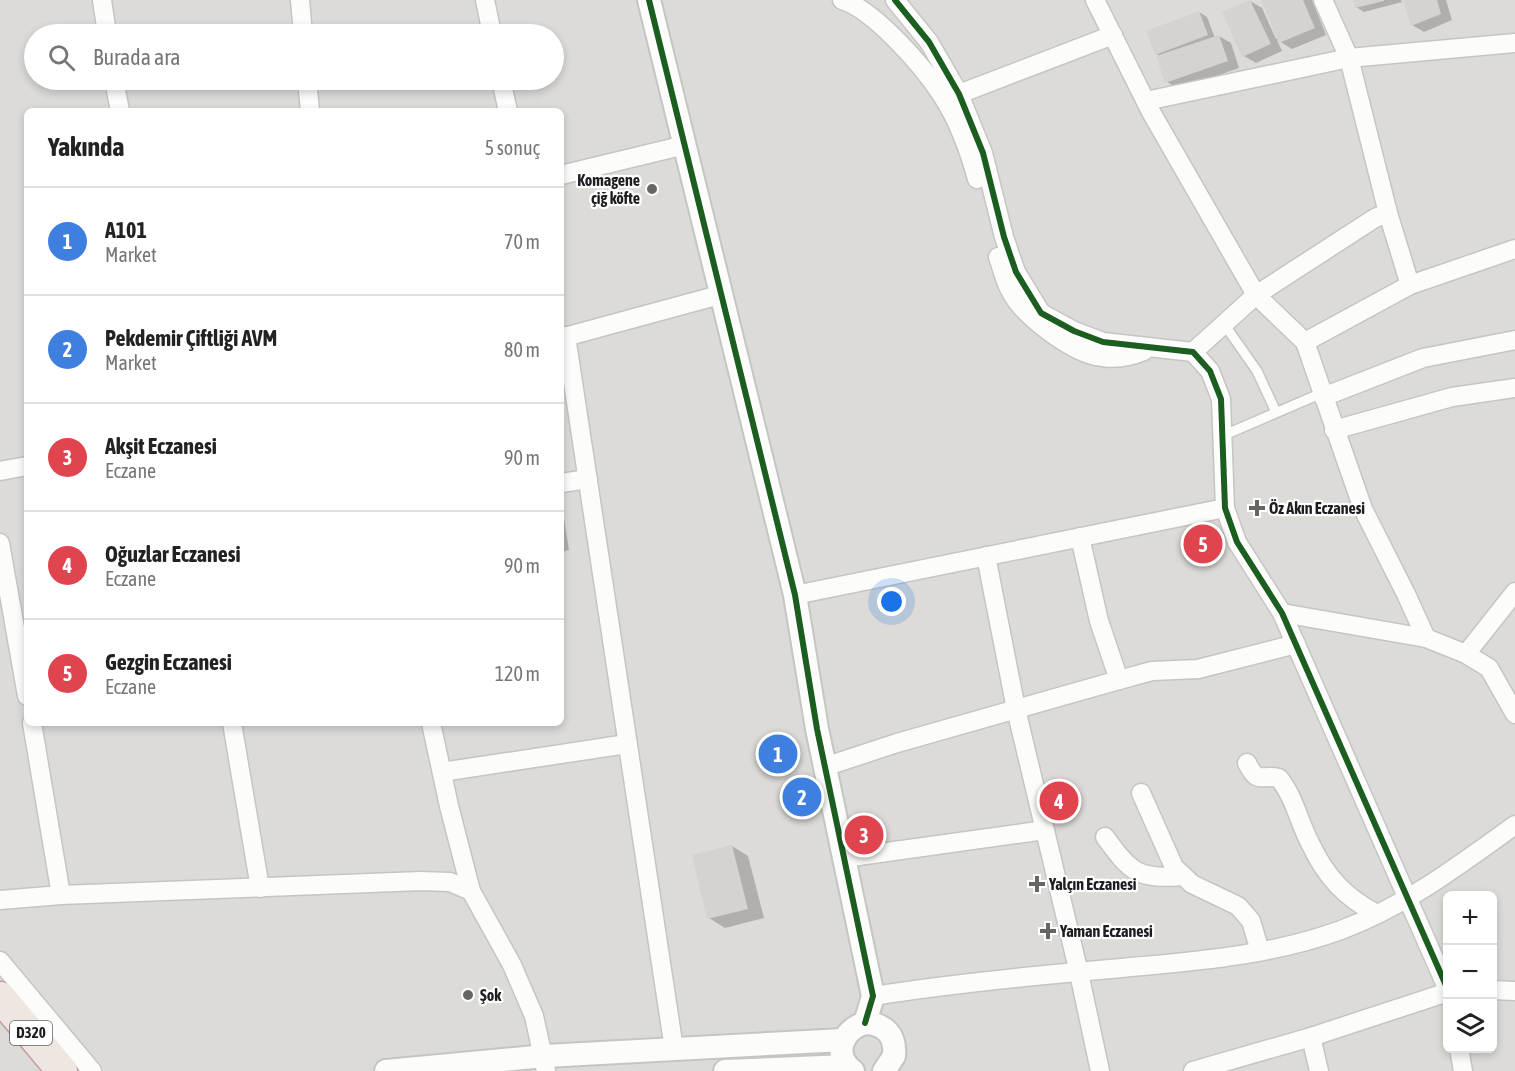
<!DOCTYPE html>
<html lang="tr">
<head>
<meta charset="utf-8">
<style>
  body { margin:0; font-family:"Asap Condensed",sans-serif; background:#f2f2f2; color:#222 }
  .controls { position:absolute; right:18px; bottom:18px; display:grid; overflow:hidden; border-radius:9px; box-shadow:0 3px 9px #0003 }
  .controls button { width:54px; height:54px; display:grid; place-items:center; padding:0; border:0; border-bottom:2px solid #e0e0e0; background:#fff; color:#222; font:30px sans-serif }
  .you { position:absolute; left:892px; top:602px; width:21px; height:21px; margin:-15px; border:4px solid #fff; border-radius:50%; background:#1a73e8; box-shadow:0 0 0 9px #1a73e833 }
  .badge { display:grid; place-items:center; width:39px; height:39px; border-radius:50%; background:#666664; color:#fff; font-size:20px; font-weight:700 }
  .pin { position:absolute; translate:-50% -50%; border:3px solid #fff; box-shadow:0 2px 6px #0006 }
  .list { margin:0; padding:0; list-style:none }
  h2 { display:flex; justify-content:space-between; align-items:center; height:78px; margin:0; padding:0 24px; font-size:26px }
  h2 small { font-size:20px; font-weight:400; color:#767676 }
  .list li { display:grid; grid-template-columns:39px 1fr auto; gap:18px; align-items:center; box-sizing:border-box; height:108px; padding:0 24px; border-top:2px solid #e0e0e0 }
  .list b { display:block; font-size:22px; white-space:nowrap }
  .list p { margin:0; font-size:20px; white-space:nowrap; color:#767676 }
  .list em { font-size:20px; font-style:normal; color:#767676 }
  .icon { flex:none; width:33px; height:33px; fill:none; stroke:currentColor; stroke-width:2; stroke-linecap:round; stroke-linejoin:round }
  .map { position:relative; flex:none; width:1515px; height:1071px; overflow:hidden }
  .search { position:absolute; background:#fff; box-shadow:0 3px 9px #0003; left:24px; top:24px; width:540px; height:66px; display:flex; align-items:center; gap:15px; box-sizing:border-box; padding:0 21px; border-radius:33px; color:#767676; font-size:22px }
  .panel { position:absolute; background:#fff; box-shadow:0 3px 9px #0003; left:24px; top:108px; width:540px; height:618px; border-radius:9px }
  .map>svg:first-child { display:block }
</style>
</head>
<body>
<div class="map">
<svg width="1515" height="1071" viewBox="0 0 1515 1071">
  <rect width="100%" height="100%" fill="#edece7"/>
  <path fill="#dcdbd8" fill-rule="evenodd" d="M0 0H1515V1071H0ZM34 34H554V80H34ZM27 111H561V723H27ZM1448 896H1492V1048H1448Z"/>
  <g fill="#0003">
    <path d="M1263 0H1312L1326 35 1292 49 1277 40 1282 51 1256 63 1244 56 1250 1 1262 8 1276 39 1279 38Z"/>
    <path d="M1354 0H1401L1402 2 1364 12 1356 7Z"/>
    <path d="M1405 0H1446L1452 20 1424 32 1412 25Z"/>
    <path d="M1199 12 1207 17 1215 38 1219 36 1231 43 1239 68 1179 89 1167 82 1161 56 1156 54Z"/>
    <path d="M561 499 569 550 561 552Z"/>
    <path d="M732 846 748 856 764 918 725 928 709 918Z"/>
  </g>
  <g fill="#d5d3cf">
    <path d="M1250 0 1271 44 1242 57 1222 12Z"/>
    <path d="M1261 0H1303L1315 28 1279 43Z"/>
    <path d="M1353 0H1384V1L1355 8Z"/>
    <path d="M1403 0H1437L1441 14 1411 26Z"/>
    <path d="M1199 11 1208 35 1155 55 1146 31Z"/>
    <path d="M1219 35 1228 61 1165 83 1156 56Z"/>
    <path d="M732 845 748 909 707 919 692 855Z"/>
  </g>
  <g fill="none" stroke-linecap="round" stroke-linejoin="round">
    <g stroke="#c5c5c3" stroke-width="12">
      <g id="service">
        <path d="M1224 324 1257 371 1276 412"/>
        <path d="M1222 436 1322 393"/>
      </g>
    </g>
    <g stroke="#c5c5c3" stroke-width="21">
      <g id="minor">
        <path d="M102 0 107 34"/>
        <path d="M300 0 303 34"/>
        <path d="M485 0 492 34"/>
        <path d="M842 0C873 9 923 66 941 94 957 118 969 150 977 179"/>
        <path d="M895 0 929 42 959 94 983 153 1004 237 1016 272 1041 313 1074 331 1103 342 1193 352 1210 371 1221 399 1225 508 1237 542 1282 613 1448 990"/>
        <path d="M1095 0 1151 112 1256 295 1305 342 1363 509 1406 594 1426 638"/>
        <path d="M1323 0 1349 58 1388 213 1410 285"/>
        <path d="M114 80 120 111"/>
        <path d="M307 80 310 111"/>
        <path d="M501 80 508 111"/>
        <path d="M959 94 1113 35"/>
        <path d="M1146 101 1349 58 1515 43"/>
        <path d="M561 175 685 145"/>
        <path d="M998 257C1002 268 1005 282 1011 292 1024 317 1075 355 1103 357 1116 359 1132 356 1144 351"/>
        <path d="M566 336 674 1049"/>
        <path d="M561 338 723 294"/>
        <path d="M1305 342 1410 285 1515 249"/>
        <path d="M1193 352 1256 295 1375 218 1388 213"/>
        <path d="M1323 397 1423 358 1515 340"/>
        <path d="M1334 430 1452 397 1515 388"/>
        <path d="M0 471 27 466"/>
        <path d="M561 483 588 479"/>
        <path d="M1080 537 1099 621 1119 680"/>
        <path d="M0 543 27 696"/>
        <path d="M986 556 1016 709 1079 973 1100 1071"/>
        <path d="M795 595 1225 508"/>
        <path d="M1282 613 1426 638 1466 654 1489 668 1515 714"/>
        <path d="M1466 654 1515 592"/>
        <path d="M32 723 61 895"/>
        <path d="M232 723 260 888"/>
        <path d="M431 723 449 806 471 891 512 965 534 1016 546 1071"/>
        <path d="M1247 763C1258 785 1260 774 1279 778 1295 798 1299 823 1311 845 1326 877 1346 898 1377 914"/>
        <path d="M824 767 897 743 1119 680 1152 671 1198 669 1296 644"/>
        <path d="M442 772 627 744"/>
        <path d="M1141 793 1174 867 1192 884 1238 906 1251 921 1260 951"/>
        <path d="M1105 837C1130 871 1137 880 1182 876"/>
        <path d="M844 858 1045 830"/>
        <path d="M0 900 61 895 421 881 450 882 471 891"/>
        <path d="M0 961 92 1071"/>
        <path d="M1492 990 1515 991"/>
        <path d="M873 996C955 983 1039 975 1122 968 1195 961 1270 956 1341 930 1406 906 1459 865 1515 825"/>
        <path d="M1311 1037 1319 1071"/>
        <path d="M1459 1048 1463 1071"/>
        <path d="M1193 1071 1311 1037 1448 992"/>
      </g>
    </g>
    <g stroke="#c5c5c3" stroke-width="26">
      <g id="tertiary">
        <path d="M649 0 795 595 817 729 873 996 865 1023"/>
        <path d="M386 1071 545 1056 843 1040"/>
        <path d="M725 1071 847 1066"/>
        <path d="M853 1071C832 1055 842 1030 865 1023 885 1024 896 1035 894 1056L884 1071"/>
      </g>
    </g>
    <g stroke="#c59ca4" stroke-width="33">
      <path id="trunk" d="M0 997 62 1071"/>
    </g>
    <use href="#service" stroke="#fcfcfb" stroke-width="9"/>
    <use href="#minor" stroke="#fcfcfb" stroke-width="18"/>
    <use href="#tertiary" stroke="#fcfcfb" stroke-width="22"/>
    <use href="#trunk" stroke="#eee6e1" stroke-width="30"/>
    <g stroke="#fff" stroke-width="10">
      <g id="cycleway">
        <path d="M649 0 795 595 817 729 873 996 865 1023"/>
        <path d="M895 0 929 42 959 94 983 153 1004 237 1016 272 1041 313 1074 331 1103 342 1193 352 1210 371 1221 399 1225 508 1237 542 1282 613 1448 990"/>
      </g>
    </g>
    <use href="#cycleway" stroke="#1b5e20" stroke-width="6"/>
  </g>
  <g fill="#666664" stroke="#fff" stroke-width="2">
    <circle cx="652" cy="189" r="6"/>
    <path d="M1254 499h6v6h6v6h-6v6h-6v-6h-6v-6h6z"/>
    <path d="M1034 875h6v6h6v6h-6v6h-6v-6h-6v-6h6z"/>
    <path d="M1045 922h6v6h6v6h-6v6h-6v-6h-6v-6h6z"/>
    <circle cx="468" cy="995" r="6"/>
  </g>
  <g text-anchor="middle" stroke-width="4.5" stroke-linejoin="round" paint-order="stroke">
    <rect fill="#fff" stroke="#626262" stroke-width="1.5" x="10" y="1021" width="42" height="24" rx="4.5"/>
    <g font-size="15" font-weight="bold" fill="#1e1e1e">
      <text x="31" y="1038">D320</text>
    </g>
    <g font-size="16" font-weight="bold" fill="#1e1e1e" stroke="#fff" text-anchor="start">
      <text x="640" y="186" text-anchor="end">Komagene<tspan x="640" dy="18">çiğ köfte</tspan></text>
      <text x="1269" y="514">Öz Akın Eczanesi</text>
      <text x="1049" y="890">Yalçın Eczanesi</text>
      <text x="1060" y="937">Yaman Eczanesi</text>
      <text x="480" y="1001">Şok</text>
    </g>
  </g>
</svg>
<div class="controls">
<button>+</button>
<button>−</button>
<button><svg class="icon" aria-label="layers" viewBox="0 0 24 24"><path d="M12 4l9 5-9 5-9-5zM3 14l9 5 9-5"/></svg></button>
</div>
<div class="you"></div>
<div class="pin badge" style="left:778px;top:754px;background:#3f7fe0">1</div>
<div class="pin badge" style="left:802px;top:797px;background:#3f7fe0">2</div>
<div class="pin badge" style="left:864px;top:835px;background:#e0444e">3</div>
<div class="pin badge" style="left:1059px;top:801px;background:#e0444e">4</div>
<div class="pin badge" style="left:1203px;top:544px;background:#e0444e">5</div>
<div class="search"><svg class="icon" aria-label="search" viewBox="0 0 24 24"><circle cx="10" cy="10" r="6"/><path d="M15 15l6 6"/></svg>Burada ara</div>
<section class="panel">
<h2>Yakında<small>5 sonuç</small></h2>
<ul class="list">
<li><span class="badge" style="background:#3f7fe0">1</span><div><b>A101</b><p>Market</p></div><em>70 m</em></li>
<li><span class="badge" style="background:#3f7fe0">2</span><div><b>Pekdemir Çiftliği AVM</b><p>Market</p></div><em>80 m</em></li>
<li><span class="badge" style="background:#e0444e">3</span><div><b>Akşit Eczanesi</b><p>Eczane</p></div><em>90 m</em></li>
<li><span class="badge" style="background:#e0444e">4</span><div><b>Oğuzlar Eczanesi</b><p>Eczane</p></div><em>90 m</em></li>
<li><span class="badge" style="background:#e0444e">5</span><div><b>Gezgin Eczanesi</b><p>Eczane</p></div><em>120 m</em></li>
</ul>
</section>
</div>
</body>
</html>
